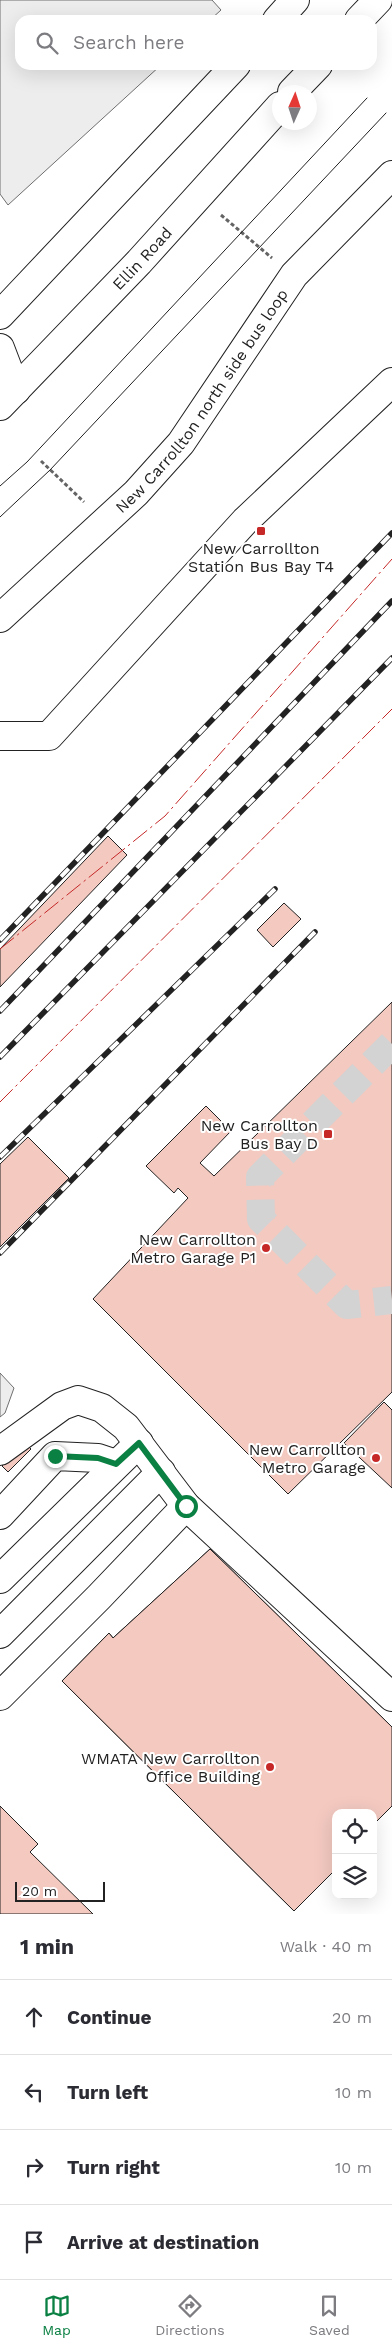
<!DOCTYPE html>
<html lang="en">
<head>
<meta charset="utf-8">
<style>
  body { margin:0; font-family:"Work Sans",sans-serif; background:#f2f2f3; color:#2b2b33 }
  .controls { position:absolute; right:15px; bottom:15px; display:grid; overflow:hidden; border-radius:10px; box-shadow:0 5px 20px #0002 }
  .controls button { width:45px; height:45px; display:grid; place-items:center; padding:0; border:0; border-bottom:1px solid #e1e1e2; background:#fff; color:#2b2b33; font:25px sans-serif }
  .compass { position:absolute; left:272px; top:85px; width:45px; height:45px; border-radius:50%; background:#fff; box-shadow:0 5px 20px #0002; rotate:3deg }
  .scale { position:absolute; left:15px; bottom:12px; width:90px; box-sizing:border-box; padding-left:5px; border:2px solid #222; border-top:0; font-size:14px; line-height:18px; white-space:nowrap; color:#222; -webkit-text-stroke:4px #fff; paint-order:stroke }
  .stop { position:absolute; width:15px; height:15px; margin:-11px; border:4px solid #0b8043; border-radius:50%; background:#fff }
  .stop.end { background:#0b8043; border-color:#fff; box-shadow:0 1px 5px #0008 }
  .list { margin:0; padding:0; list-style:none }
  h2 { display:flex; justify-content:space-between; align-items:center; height:65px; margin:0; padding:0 20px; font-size:21px }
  h2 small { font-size:16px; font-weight:400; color:#7c7c81 }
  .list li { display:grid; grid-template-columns:32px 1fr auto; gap:15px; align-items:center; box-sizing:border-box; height:75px; padding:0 20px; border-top:1px solid #e1e1e2 }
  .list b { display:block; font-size:19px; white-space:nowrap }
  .list em { font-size:16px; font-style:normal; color:#7c7c81 }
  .icon { flex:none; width:28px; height:28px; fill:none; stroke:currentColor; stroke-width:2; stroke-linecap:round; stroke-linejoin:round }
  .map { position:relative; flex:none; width:392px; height:1914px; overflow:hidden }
  .search { position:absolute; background:#fff; box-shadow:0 5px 20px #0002; left:15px; right:15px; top:15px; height:55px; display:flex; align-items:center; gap:12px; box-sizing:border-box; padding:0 18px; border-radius:15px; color:#7c7c81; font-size:19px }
  .sheet { height:365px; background:#fff }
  nav { display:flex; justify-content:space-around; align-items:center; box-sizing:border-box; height:70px; border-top:1px solid #e1e1e2; background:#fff; font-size:14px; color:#7c7c81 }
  nav a { display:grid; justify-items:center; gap:2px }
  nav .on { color:#0b8043 }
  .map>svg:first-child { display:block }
</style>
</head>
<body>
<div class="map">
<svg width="392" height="1914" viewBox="0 0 392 1914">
  <rect width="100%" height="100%" fill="#fff"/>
  <g fill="#ededed" stroke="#6f6f6f">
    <path d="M0 0H212L221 10 210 20H20V65H161L8 205 0 194Z"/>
    <path d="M0 1373 14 1388 5 1413 0 1417Z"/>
  </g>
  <g fill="#f3c9c0" stroke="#222">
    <path d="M108 836 127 855 0 987V949Z"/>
    <path d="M284 903 301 919 273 947 257 930Z"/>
    <path d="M392 1002V1392L288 1494 93 1299 188 1198 178 1188 174 1193 146 1166 206 1106 231 1131 200 1163 214 1176Z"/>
    <path d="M28 1137 69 1178 0 1247V1164Z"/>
    <path d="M384 1402 392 1410V1488L344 1443Z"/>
    <path d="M25 1443 31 1449 8 1472 2 1466Z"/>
    <path d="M210 1549 392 1727V1806L373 1825V1813H339L347 1804 172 1629 136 1665 312 1840 336 1816V1869L294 1911 62 1681 109 1633 113 1638Z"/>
    <path d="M210 1549 392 1727V1806L373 1825V1813H336V1869L294 1911 62 1681 109 1633 113 1638Z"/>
    <path d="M0 1806 38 1844 30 1852 93 1914H0Z"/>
  </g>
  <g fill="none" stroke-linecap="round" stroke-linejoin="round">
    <path stroke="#d3d3d3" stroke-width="28" stroke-dasharray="28 14" stroke-linecap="butt" d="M392 1044 260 1177 261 1219 347 1305 392 1300"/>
    <g stroke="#222" stroke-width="30">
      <g id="minor">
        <path d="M277 20 295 0"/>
        <path d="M359 20 378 0"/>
        <path d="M292 92 318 65"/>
        <path d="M0 315 236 65"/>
        <path d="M0 348 16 390"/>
        <path id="s1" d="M0 406 139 262 280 106"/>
        <path id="s2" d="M0 618 136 493 181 443 294 275 392 175"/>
        <path d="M0 736H49L245 521 392 382"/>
        <path d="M0 1451 62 1406 78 1400 102 1408 126 1427 186 1506 392 1697"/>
        <path d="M0 1515 55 1456 98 1458 116 1464"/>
        <path d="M0 1579 139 1443"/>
        <path d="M0 1634 161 1472"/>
        <path d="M0 1696 99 1597 186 1506"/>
      </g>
    </g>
    <g stroke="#646464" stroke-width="3" stroke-dasharray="4 2.5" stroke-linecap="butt">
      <path d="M221 215 272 258"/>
      <path d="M41 461 84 502"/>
    </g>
    <use href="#minor" stroke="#fff" stroke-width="28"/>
    <g stroke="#222" stroke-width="1">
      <path d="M0 486 27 462 367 98"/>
      <path d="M0 517 50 470 386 113"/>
    </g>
    <g stroke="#222" stroke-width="5.5">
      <g id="rail">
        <path d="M0 940 392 533"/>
        <path d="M0 1011 392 601"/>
        <path d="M0 1057 392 658"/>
        <path d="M0 1157 275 889"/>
        <path d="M0 1253 315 932"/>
      </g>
    </g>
    <use href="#rail" stroke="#fff" stroke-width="4" stroke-dasharray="11" stroke-linecap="butt"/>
    <g stroke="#c62828" stroke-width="1" stroke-dasharray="18 4 2.5 4" stroke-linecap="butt">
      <path d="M0 949 165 816 392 559"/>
      <path d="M0 1102 392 709"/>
    </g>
  </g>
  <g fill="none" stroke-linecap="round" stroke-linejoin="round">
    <path stroke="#0b8043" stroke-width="6" d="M55 1456 98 1458 116 1464 139 1443 186 1506"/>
  </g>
  <g fill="#c62828" stroke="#fff" stroke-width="2">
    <rect x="256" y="526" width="10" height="10" rx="2.5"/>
    <rect x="323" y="1129" width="10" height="10" rx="2.5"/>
    <circle cx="266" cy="1248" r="5"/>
    <circle cx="376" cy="1458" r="5"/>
    <circle cx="270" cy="1767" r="5"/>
  </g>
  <g text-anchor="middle" stroke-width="4" stroke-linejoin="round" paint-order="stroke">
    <g font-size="16" fill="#222" stroke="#fff">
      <text dy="6" stroke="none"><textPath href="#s1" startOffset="205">Ellin Road</textPath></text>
      <text dy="6" stroke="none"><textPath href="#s2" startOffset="298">New Carrollton north side bus loop</textPath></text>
    </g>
    <g font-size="16" fill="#222" stroke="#fff" text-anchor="end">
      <text x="261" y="554" text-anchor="middle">New Carrollton<tspan x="261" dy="18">Station Bus Bay T4</tspan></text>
      <text x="318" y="1131">New Carrollton<tspan x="318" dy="18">Bus Bay D</tspan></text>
      <text x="256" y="1245">New Carrollton<tspan x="256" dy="18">Metro Garage P1</tspan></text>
      <text x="366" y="1455">New Carrollton<tspan x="366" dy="18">Metro Garage</tspan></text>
      <text x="260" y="1764">WMATA New Carrollton<tspan x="260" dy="18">Office Building</tspan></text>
    </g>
  </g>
</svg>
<div class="controls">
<button><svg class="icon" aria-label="locate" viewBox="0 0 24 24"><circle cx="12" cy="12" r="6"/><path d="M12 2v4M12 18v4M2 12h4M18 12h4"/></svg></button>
<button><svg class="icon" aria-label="layers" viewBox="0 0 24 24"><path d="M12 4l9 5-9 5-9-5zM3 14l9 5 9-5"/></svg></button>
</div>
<svg class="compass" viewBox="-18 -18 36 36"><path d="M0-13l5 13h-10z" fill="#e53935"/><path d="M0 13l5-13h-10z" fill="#7c7c81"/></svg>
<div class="scale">20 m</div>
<div class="stop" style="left:186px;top:1506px"></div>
<div class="stop end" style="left:55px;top:1456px"></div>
<div class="search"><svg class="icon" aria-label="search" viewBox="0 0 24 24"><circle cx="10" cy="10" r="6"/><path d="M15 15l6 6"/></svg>Search here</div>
</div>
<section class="sheet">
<h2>1 min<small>Walk · 40 m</small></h2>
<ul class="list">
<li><svg class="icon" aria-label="ahead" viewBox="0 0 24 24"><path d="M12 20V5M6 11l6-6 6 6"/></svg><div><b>Continue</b></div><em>20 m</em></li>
<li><svg class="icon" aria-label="left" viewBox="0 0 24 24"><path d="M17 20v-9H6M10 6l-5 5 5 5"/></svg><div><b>Turn left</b></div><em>10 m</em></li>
<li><svg class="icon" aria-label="right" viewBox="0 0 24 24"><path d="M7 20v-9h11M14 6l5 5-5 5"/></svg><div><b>Turn right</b></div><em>10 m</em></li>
<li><svg class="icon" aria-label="arrive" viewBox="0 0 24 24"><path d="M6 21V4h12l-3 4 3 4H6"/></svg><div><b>Arrive at destination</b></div></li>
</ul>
</section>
<nav>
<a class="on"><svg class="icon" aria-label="map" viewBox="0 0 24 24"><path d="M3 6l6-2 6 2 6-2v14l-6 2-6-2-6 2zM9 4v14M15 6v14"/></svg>Map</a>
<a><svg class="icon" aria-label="directions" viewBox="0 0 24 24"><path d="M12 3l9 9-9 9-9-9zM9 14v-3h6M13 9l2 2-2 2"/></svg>Directions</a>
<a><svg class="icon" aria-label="saved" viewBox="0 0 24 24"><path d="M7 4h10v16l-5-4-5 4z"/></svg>Saved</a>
</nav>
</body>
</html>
